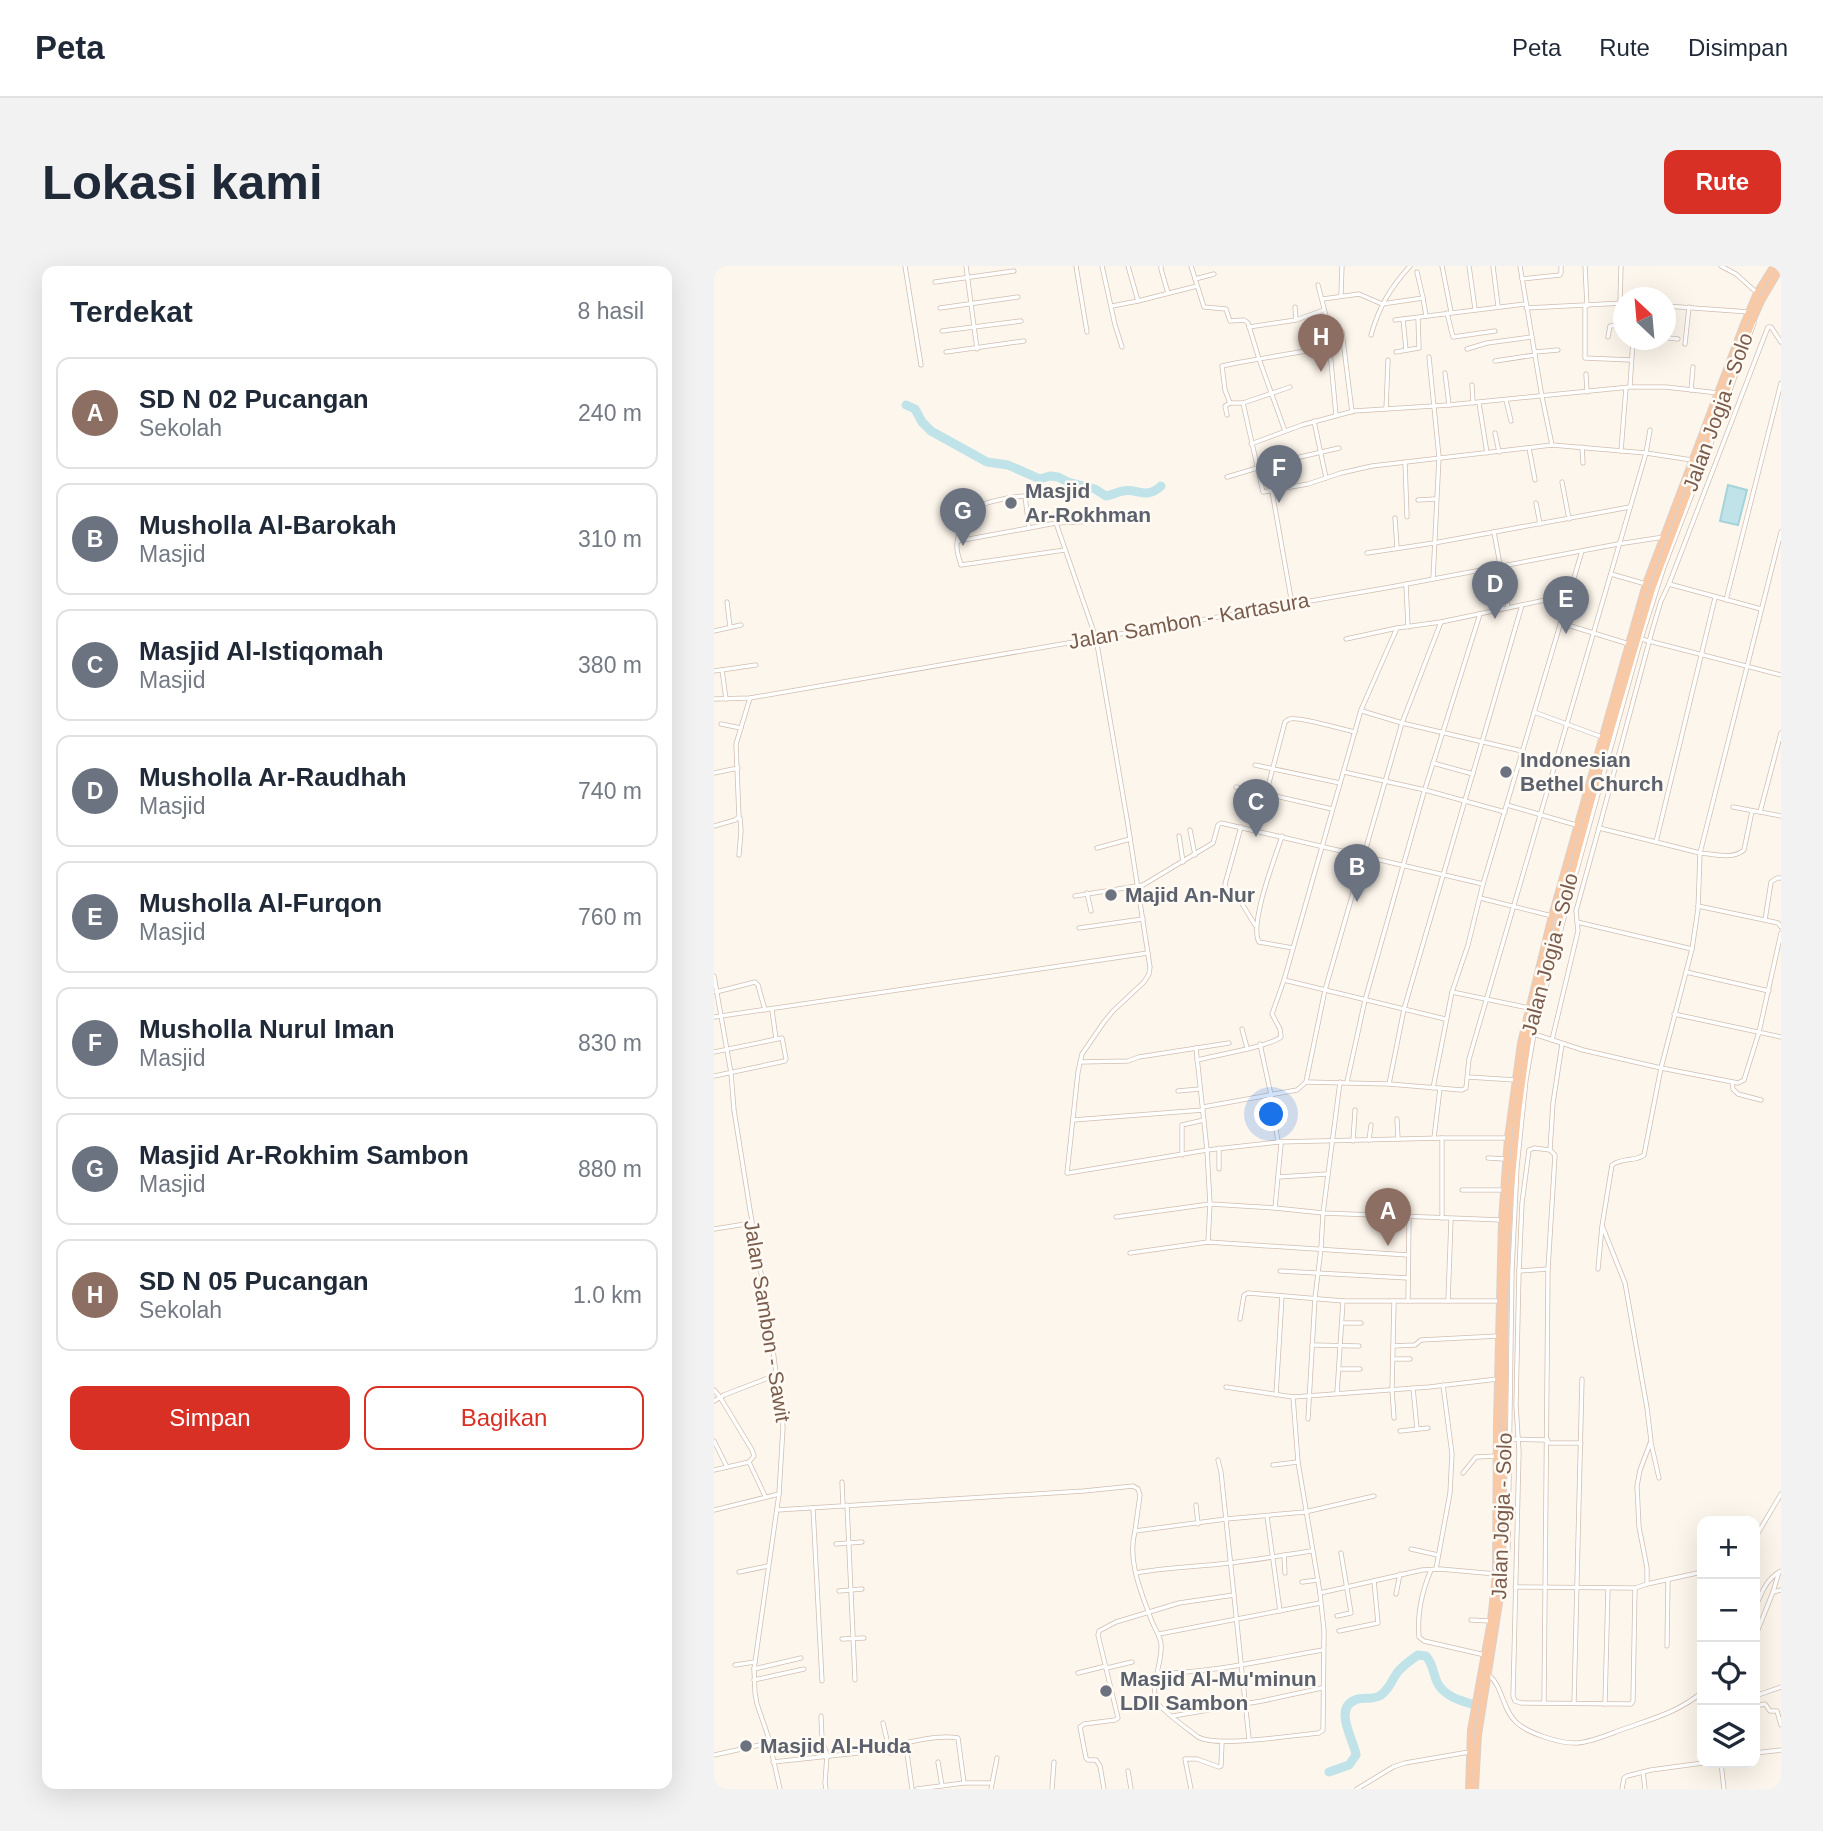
<!DOCTYPE html>
<html lang="id">
<head>
<meta charset="utf-8">
<style>
  body { margin:0; font-family:Helvetica,sans-serif; background:#f2f2f3; color:#1f2937 }
  .controls { position:absolute; right:21px; bottom:21px; display:grid; overflow:hidden; border-radius:14px; box-shadow:0 7px 28px #0002 }
  .controls button { width:63px; height:63px; display:grid; place-items:center; padding:0; border:0; border-bottom:2px solid #e0e1e3; background:#fff; color:#1f2937; font:35px sans-serif }
  .compass { position:absolute; left:899px; top:21px; width:63px; height:63px; border-radius:50%; background:#fff; box-shadow:0 7px 28px #0002; rotate:334deg }
  .you { position:absolute; left:558px; top:849px; width:24px; height:24px; margin:-18px; border:5px solid #fff; border-radius:50%; background:#1a73e8; box-shadow:0 0 0 10px #1a73e833 }
  .badge { display:grid; place-items:center; width:46px; height:46px; border-radius:50%; background:#d93025; color:#fff; font-size:23px; font-weight:700 }
  .pin { position:absolute; translate:-50% -58px; filter:drop-shadow(0 2px 4px #0008) }
  .pin::after { content:''; position:absolute; top:37px; width:24px; height:21px; background:inherit; clip-path:polygon(0 0,100% 0,50% 100%) }
  .list { margin:0; padding:0; list-style:none }
  h2 { display:flex; justify-content:space-between; align-items:center; height:91px; margin:0; padding:0 28px; font-size:30px }
  h2 small { font-size:23px; font-weight:400; color:#747a83 }
  .list li { display:grid; grid-template-columns:46px 1fr auto; gap:21px; align-items:center; box-sizing:border-box; height:112px; margin:0 14px 14px; padding:0 14px; border:2px solid #e0e1e3; border-radius:14px }
  .list b { display:block; font-size:26px; white-space:nowrap }
  .list p { margin:0; font-size:23px; white-space:nowrap; color:#747a83 }
  .list em { font-size:23px; font-style:normal; color:#747a83 }
  .actions { display:flex; gap:14px; padding:21px 28px }
  .actions a { flex:1; padding:16px 0; border:2px solid #d93025; border-radius:14px; text-align:center; font-size:24px; color:#d93025 }
  .actions .main { background:#d93025; color:#fff }
  .icon { flex:none; width:38px; height:38px; fill:none; stroke:currentColor; stroke-width:2; stroke-linecap:round; stroke-linejoin:round }
  .map { position:relative; flex:none; width:1067px; height:1523px; overflow:hidden; border-radius:14px }
  header { display:flex; align-items:center; gap:42px; box-sizing:border-box; height:98px; padding:0 35px; background:#fff; border-bottom:2px solid #e0e1e3 }
  header strong { font-size:33px }
  nav { display:flex; gap:38px; margin-inline-start:auto; font-size:24px }
  .intro { display:flex; align-items:center; justify-content:space-between; box-sizing:border-box; height:168px; padding:0 42px }
  h1 { margin:0; font-size:49px }
  .button { padding:18px 32px; border-radius:14px; background:#d93025; color:#fff; font-size:24px; font-weight:700 }
  main { display:flex; gap:42px; padding:0 42px }
  aside { flex:1; background:#fff; border-radius:14px; box-shadow:0 7px 28px #0002 }
  .map>svg:first-child { display:block }
</style>
</head>
<body>
<header>
<strong>Peta</strong>
<nav><a>Peta</a><a>Rute</a><a>Disimpan</a></nav>
</header>
<div class="intro"><h1>Lokasi kami</h1><a class="button">Rute</a></div>
<main>
<aside>
<h2>Terdekat<small>8 hasil</small></h2>
<ul class="list">
<li><span class="badge" style="background:#8d6e63">A</span><div><b>SD N 02 Pucangan</b><p>Sekolah</p></div><em>240 m</em></li>
<li><span class="badge" style="background:#6b7280">B</span><div><b>Musholla Al-Barokah</b><p>Masjid</p></div><em>310 m</em></li>
<li><span class="badge" style="background:#6b7280">C</span><div><b>Masjid Al-Istiqomah</b><p>Masjid</p></div><em>380 m</em></li>
<li><span class="badge" style="background:#6b7280">D</span><div><b>Musholla Ar-Raudhah</b><p>Masjid</p></div><em>740 m</em></li>
<li><span class="badge" style="background:#6b7280">E</span><div><b>Musholla Al-Furqon</b><p>Masjid</p></div><em>760 m</em></li>
<li><span class="badge" style="background:#6b7280">F</span><div><b>Musholla Nurul Iman</b><p>Masjid</p></div><em>830 m</em></li>
<li><span class="badge" style="background:#6b7280">G</span><div><b>Masjid Ar-Rokhim Sambon</b><p>Masjid</p></div><em>880 m</em></li>
<li><span class="badge" style="background:#8d6e63">H</span><div><b>SD N 05 Pucangan</b><p>Sekolah</p></div><em>1.0 km</em></li>
</ul>
<div class="actions"><a class="main">Simpan</a><a>Bagikan</a></div>
</aside>
<div class="map">
<svg width="1067" height="1523" viewBox="0 0 1067 1523">
  <rect width="100%" height="100%" fill="#fdf6ec"/>
  <path fill="#bfe3e8" stroke="#a5d3da" stroke-width="2" d="M1014 219 1033 224 1024 259 1006 255Z"/>
  <g fill="none" stroke-linecap="round" stroke-linejoin="round">
    <g stroke="#bfe3e8" stroke-width="9">
      <path d="M192 139 201 143 208 156 217 165 273 196 294 199 326 213 336 210 344 211 354 216 381 223 392 230C398 229 403 226 409 225 424 222 432 234 447 220"/>
      <path d="M615 1506 635 1499 642 1489C640 1474 619 1443 641 1434 649 1430 659 1435 667 1429 675 1423 678 1414 683 1407 688 1400 697 1394 704 1389L712 1390C719 1398 719 1407 723 1416 731 1433 753 1436 768 1441"/>
    </g>
    <g stroke="#d1beb0" stroke-width="5">
      <g id="minor">
        <path d="M191 0 207 99"/>
        <path d="M252 0 263 83"/>
        <path d="M362 0 373 66"/>
        <path d="M388 0 401 59 408 81"/>
        <path d="M414 0 424 35"/>
        <path d="M447 0V3L454 27"/>
        <path d="M477 0 490 41 512 43 516 55 530 54 534 57 545 93 571 165"/>
        <path d="M728 0 737 46"/>
        <path d="M755 0 761 43"/>
        <path d="M779 0 784 40"/>
        <path d="M806 0 828 131 838 179"/>
        <path d="M871 0 873 40"/>
        <path d="M1007 0 1022 8 1042 26"/>
        <path d="M703 6 709 32"/>
        <path d="M481 13 500 8"/>
        <path d="M808 13 846 9 847 7V0"/>
        <path d="M221 16 300 5"/>
        <path d="M604 19 613 54 622 149"/>
        <path d="M627 29 628 0"/>
        <path d="M609 33 645 28 668 38 709 32 712 50"/>
        <path d="M906 36 907 0"/>
        <path d="M398 40 424 35 483 20"/>
        <path d="M871 40V92L917 94"/>
        <path d="M952 40 1035 46"/>
        <path d="M958 41 954 70 955 72 964 73"/>
        <path d="M226 42 304 31"/>
        <path d="M812 42 910 37"/>
        <path d="M733 47 739 71 781 65"/>
        <path d="M689 53 692 84"/>
        <path d="M582 54 610 44"/>
        <path d="M681 54 811 38"/>
        <path d="M535 61 582 54 581 41"/>
        <path d="M228 65 307 55"/>
        <path d="M628 66 638 146"/>
        <path d="M657 69C665 41 676 22 696 0"/>
        <path d="M894 71 896 60 910 59"/>
        <path d="M971 78 975 41"/>
        <path d="M753 83 773 77 818 71"/>
        <path d="M232 86 310 75"/>
        <path d="M682 86 705 82 704 52"/>
        <path d="M821 86 844 84"/>
        <path d="M715 91 725 191 719 313"/>
        <path d="M781 95 821 89"/>
        <path d="M731 107 735 139"/>
        <path d="M872 108 873 126"/>
        <path d="M758 119 759 137"/>
        <path d="M916 120 919 74"/>
        <path d="M977 124 979 101"/>
        <path d="M792 134 797 155"/>
        <path d="M516 137 511 124 508 100 522 97 615 81"/>
        <path d="M516 137H529L576 121"/>
        <path d="M529 137 549 226 594 218 627 207 658 200 838 179 932 187 978 194"/>
        <path d="M765 137 773 187"/>
        <path d="M672 143 674 94"/>
        <path d="M513 149 511 140 516 137"/>
        <path d="M600 155 612 212"/>
        <path d="M781 167 785 186"/>
        <path d="M537 178 588 159 640 145 735 139 916 121H952L1004 127"/>
        <path d="M868 181 869 197"/>
        <path d="M815 182 821 214"/>
        <path d="M907 185 912 122"/>
        <path d="M691 196 693 251"/>
        <path d="M513 211 560 197 625 182"/>
        <path d="M848 216 855 253"/>
        <path d="M558 225 578 338"/>
        <path d="M704 234 722 233"/>
        <path d="M822 237 826 258"/>
        <path d="M681 252 683 282"/>
        <path d="M342 257 382 372 414 559 436 701 435 708 430 716 399 745 390 756 368 788 364 806 353 907"/>
        <path d="M315 262 311 230C296 231 268 236 255 245 249 250 242 275 243 282 243 288 246 294 247 299L351 284"/>
        <path d="M780 266 794 342"/>
        <path d="M244 275 342 257 382 255"/>
        <path d="M653 287 720 277 916 241"/>
        <path d="M897 308 932 318"/>
        <path d="M692 318 694 361"/>
        <path d="M1012 334 1067 117"/>
        <path d="M13 336 16 361"/>
        <path d="M1047 343 955 318 1054 61H1057L1067 76"/>
        <path d="M847 357 915 378"/>
        <path d="M0 365 27 359"/>
        <path d="M632 373 683 362 727 356 855 329"/>
        <path d="M927 373 1067 409"/>
        <path d="M8 404 12 433"/>
        <path d="M0 405 42 399"/>
        <path d="M0 433 36 432 677 321 904 278 950 271"/>
        <path d="M648 445 688 457 808 485"/>
        <path d="M820 446 888 471"/>
        <path d="M7 458 27 462"/>
        <path d="M719 497 759 508"/>
        <path d="M541 499 626 517"/>
        <path d="M630 506 711 524 791 546"/>
        <path d="M0 507 24 502"/>
        <path d="M522 521 618 543"/>
        <path d="M552 528 571 456C573 455 574 453 576 453 584 450 630 464 641 466"/>
        <path d="M793 539 862 559"/>
        <path d="M1019 541 1067 550"/>
        <path d="M1038 545 1030 584C1018 594 1001 588 986 587L1067 266"/>
        <path d="M1046 546 1067 467"/>
        <path d="M0 560 21 554 25 551 22 478 36 432"/>
        <path d="M527 561 511 618 512 622 527 636 541 659"/>
        <path d="M476 564 481 589"/>
        <path d="M540 564 548 527"/>
        <path d="M465 570 469 596"/>
        <path d="M568 570C561 592 535 658 545 676L579 682"/>
        <path d="M942 576 885 562 938 365 947 335 955 318"/>
        <path d="M383 582 416 573"/>
        <path d="M25 589 27 565 26 552"/>
        <path d="M373 627 377 645"/>
        <path d="M361 630 429 619 499 577 504 559 507 557 769 618"/>
        <path d="M766 632 838 650"/>
        <path d="M984 640 1060 656 1064 657 1067 661"/>
        <path d="M1051 654 1057 616 1063 612H1067"/>
        <path d="M365 662 429 653"/>
        <path d="M978 683 984 643 986 587 942 576 1001 332"/>
        <path d="M972 706 1055 725"/>
        <path d="M0 710 17 807 20 844 36 944 55 1053 69 1161 65 1228 40 1403 41 1427 43 1438 54 1470 66 1523"/>
        <path d="M570 714 731 753"/>
        <path d="M2 726 41 716 44 719 51 744"/>
        <path d="M738 726 815 742"/>
        <path d="M58 744 62 773"/>
        <path d="M960 748 1067 771"/>
        <path d="M0 751 434 687"/>
        <path d="M528 763 533 782"/>
        <path d="M820 768 869 784 947 802 978 683 863 656"/>
        <path d="M838 774 864 665 862 645 885 562"/>
        <path d="M546 778 557 829 564 876"/>
        <path d="M482 782 493 884 496 938 494 976"/>
        <path d="M0 786 68 772 72 793 71 795 0 810"/>
        <path d="M483 794C502 789 554 781 567 771L566 763 558 748 570 714 647 444 683 362"/>
        <path d="M366 796 414 795 425 791 515 777"/>
        <path d="M754 811 801 814"/>
        <path d="M592 816 675 818 748 824 752 822 755 793 932 187 936 164"/>
        <path d="M633 816 651 734 710 526 766 348"/>
        <path d="M1018 816 1019 823 1024 828 1047 834"/>
        <path d="M675 818 690 743 808 339"/>
        <path d="M719 822 738 726 754 679 769 618 868 285"/>
        <path d="M464 825 486 823"/>
        <path d="M489 841 583 824 592 816 611 724 688 457 727 356"/>
        <path d="M683 853 684 873"/>
        <path d="M359 854 489 844"/>
        <path d="M720 872 726 822"/>
        <path d="M655 874 657 859"/>
        <path d="M639 875 641 844"/>
        <path d="M505 882V903"/>
        <path d="M468 889V859L490 854"/>
        <path d="M774 892 791 893"/>
        <path d="M354 907 493 884 564 876 728 872H794"/>
        <path d="M564 911 613 908"/>
        <path d="M748 924H790"/>
        <path d="M561 942 567 878"/>
        <path d="M402 951 496 938 561 942 609 947 788 954"/>
        <path d="M728 952V872"/>
        <path d="M889 962 911 1017 933 1142 937 1175 926 1204 923 1220 925 1261 933 1302V1318L921 1322"/>
        <path d="M0 963 38 957"/>
        <path d="M416 987 494 976 694 989"/>
        <path d="M884 1003 888 960 898 899C910 891 921 896 930 889L947 802 1024 817 1030 814 1045 766 1067 667"/>
        <path d="M566 1005 694 1012"/>
        <path d="M805 1005 834 1003"/>
        <path d="M680 1035 678 1124 680 1152"/>
        <path d="M694 1035 695 951"/>
        <path d="M734 1035 737 953"/>
        <path d="M526 1053 530 1029 534 1027 629 1035H786"/>
        <path d="M628 1057H647"/>
        <path d="M598 1079 645 1080"/>
        <path d="M679 1080 701 1079 707 1074 784 1070"/>
        <path d="M679 1093H696"/>
        <path d="M625 1103H646"/>
        <path d="M512 1121 579 1131 715 1121 784 1113"/>
        <path d="M699 1122 703 1163"/>
        <path d="M0 1124 6 1131 38 1184 40 1190 35 1196"/>
        <path d="M623 1127 629 1035"/>
        <path d="M562 1129 568 1030"/>
        <path d="M579 1131 584 1196 606 1327 610 1365 609 1464 605 1467C579 1469 503 1482 484 1471 475 1464 447 1444 443 1436 435 1422 449 1396 447 1378 446 1369 440 1362 437 1353 427 1326 413 1294 421 1265L512 1253 591 1246 660 1230"/>
        <path d="M0 1135 10 1129 62 1109"/>
        <path d="M594 1153 601 1032 607 982 609 947 626 816"/>
        <path d="M686 1165 714 1162"/>
        <path d="M794 1173 834 1174"/>
        <path d="M0 1175 13 1201"/>
        <path d="M834 1177H867"/>
        <path d="M937 1177 945 1212"/>
        <path d="M504 1194 507 1206 535 1473"/>
        <path d="M559 1199 584 1196"/>
        <path d="M0 1204 35 1196 51 1230"/>
        <path d="M749 1207 762 1191 783 1190"/>
        <path d="M128 1216 129 1240"/>
        <path d="M133 1239 141 1414"/>
        <path d="M482 1239 484 1258"/>
        <path d="M99 1242 108 1415"/>
        <path d="M0 1244 65 1228"/>
        <path d="M63 1244 370 1225 419 1220 424 1223 426 1229 421 1265"/>
        <path d="M553 1250 566 1345"/>
        <path d="M1041 1272 1067 1228"/>
        <path d="M122 1278 148 1276"/>
        <path d="M697 1283 724 1289"/>
        <path d="M570 1289 571 1307"/>
        <path d="M790 1294 794 1285 798 1004 803 901 812 814 820 768 854 636 927 373 950 301 990 197 1040 57"/>
        <path d="M722 1303 736 1227 738 1188 729 1119"/>
        <path d="M717 1304C708 1325 703 1348 705 1371L710 1375 771 1389"/>
        <path d="M25 1306 54 1300"/>
        <path d="M422 1307C454 1301 484 1301 515 1297 543 1294 570 1289 597 1285"/>
        <path d="M588 1316 604 1314"/>
        <path d="M933 1318 988 1306"/>
        <path d="M801 1321 921 1322 919 1435 917 1438 807 1437 801 1435 799 1430 805 1186 802 1139 805 1005 808 937 815 884 820 882 836 884"/>
        <path d="M125 1325 148 1323"/>
        <path d="M1059 1326 1067 1324"/>
        <path d="M606 1327 708 1304 726 1303 782 1308"/>
        <path d="M682 1328 686 1308"/>
        <path d="M1041 1342C1048 1326 1052 1313 1067 1305"/>
        <path d="M623 1350 637 1347 627 1287"/>
        <path d="M757 1354 776 1355"/>
        <path d="M625 1365 664 1357 660 1315"/>
        <path d="M445 1368 606 1337"/>
        <path d="M1041 1371 1059 1326 1065 1306"/>
        <path d="M128 1373 150 1372"/>
        <path d="M953 1380 954 1314"/>
        <path d="M21 1399 41 1396"/>
        <path d="M393 1402 418 1396"/>
        <path d="M40 1403 87 1392"/>
        <path d="M364 1407 392 1400"/>
        <path d="M445 1407C499 1407 556 1393 609 1384"/>
        <path d="M775 1409C789 1421 788 1443 802 1456 813 1467 847 1478 863 1477 877 1476 891 1470 904 1465 934 1454 964 1447 988 1426"/>
        <path d="M40 1414 90 1403"/>
        <path d="M1041 1430 1067 1421"/>
        <path d="M830 1437 834 1003 841 889 836 884 839 837 848 778"/>
        <path d="M860 1437 868 1113"/>
        <path d="M891 1438 894 1322"/>
        <path d="M1041 1440 1051 1438 1056 1445H1063L1067 1459"/>
        <path d="M107 1450 108 1473 113 1489 111 1517 112 1523"/>
        <path d="M459 1450 548 1435 608 1422"/>
        <path d="M169 1457 176 1487 192 1485"/>
        <path d="M1041 1487 1067 1484"/>
        <path d="M0 1489 55 1477"/>
        <path d="M59 1496 144 1487"/>
        <path d="M224 1496 228 1520"/>
        <path d="M1007 1497 1010 1523"/>
        <path d="M414 1505 417 1523"/>
        <path d="M929 1506 931 1523"/>
        <path d="M198 1523 192 1480 195 1476C211 1473 229 1469 244 1472L250 1517"/>
        <path d="M203 1523 250 1517H277"/>
        <path d="M277 1523 283 1492"/>
        <path d="M338 1523 340 1496"/>
        <path d="M390 1523 386 1500 382 1494H374L372 1492 366 1461 370 1458 401 1454 404 1452 384 1369 385 1365 402 1356 465 1337 520 1329"/>
        <path d="M477 1523 471 1493H483L505 1501 507 1500 508 1476"/>
        <path d="M643 1523 679 1501 691 1497 755 1486"/>
        <path d="M908 1523 910 1512 913 1510 937 1504 989 1497"/>
      </g>
    </g>
    <g stroke="#dad1cd" stroke-width="8">
      <g id="trunk">
        <path d="M755 1523 757 1464 777 1355 782 1308 783 1156 788 954 794 872 807 777 838 650 932 318 1030 58 1043 27 1060 0"/>
        <path d="M761 1523 764 1469 788 1318 791 1029 794 955 804 846 815 766 893 477 938 323 1040 51 1047 35 1067 1"/>
      </g>
    </g>
    <use href="#minor" stroke="#fff" stroke-width="3.5"/>
    <use href="#trunk" stroke="#f9c8a4" stroke-width="6"/>
  </g>
  <g fill="#6b7280" stroke="#fffaf3" stroke-width="2.5">
    <circle cx="297" cy="237" r="7"/>
    <circle cx="792" cy="506" r="7"/>
    <circle cx="397" cy="629" r="7"/>
    <circle cx="392" cy="1425" r="7"/>
    <circle cx="32" cy="1480" r="7"/>
  </g>
  <g text-anchor="middle" stroke-width="5" stroke-linejoin="round" paint-order="stroke">
    <g font-size="21" fill="#7a5c4d" stroke="#fffaf3">
      <text transform="translate(1004 146) rotate(-70)" y="7">Jalan Jogja - Solo</text>
      <text transform="translate(475 355) rotate(-10)" y="7">Jalan Sambon - Kartasura</text>
      <text transform="translate(836 688) rotate(-75)" y="7">Jalan Jogja - Solo</text>
      <text transform="translate(53 1055) rotate(81)" y="7">Jalan Sambon - Sawit</text>
      <text transform="translate(788 1250) rotate(-88)" y="7">Jalan Jogja - Solo</text>
    </g>
    <g font-size="21" font-weight="bold" fill="#5b616d" stroke="#fffaf3" text-anchor="start">
      <text x="311" y="232">Masjid<tspan x="311" dy="24">Ar-Rokhman</tspan></text>
      <text x="806" y="501">Indonesian<tspan x="806" dy="24">Bethel Church</tspan></text>
      <text x="411" y="636">Majid An-Nur</text>
      <text x="406" y="1420">Masjid Al-Mu'minun<tspan x="406" dy="24">LDII Sambon</tspan></text>
      <text x="46" y="1487">Masjid Al-Huda</text>
    </g>
  </g>
</svg>
<div class="controls">
<button>+</button>
<button>−</button>
<button><svg class="icon" aria-label="locate" viewBox="0 0 24 24"><circle cx="12" cy="12" r="6"/><path d="M12 2v4M12 18v4M2 12h4M18 12h4"/></svg></button>
<button><svg class="icon" aria-label="layers" viewBox="0 0 24 24"><path d="M12 4l9 5-9 5-9-5zM3 14l9 5 9-5"/></svg></button>
</div>
<svg class="compass" viewBox="-18 -18 36 36"><path d="M0-13l5 13h-10z" fill="#e53935"/><path d="M0 13l5-13h-10z" fill="#747a83"/></svg>
<div class="you"></div>
<div class="pin badge" style="left:674px;top:980px;background:#8d6e63">A</div>
<div class="pin badge" style="left:643px;top:636px;background:#6b7280">B</div>
<div class="pin badge" style="left:542px;top:571px;background:#6b7280">C</div>
<div class="pin badge" style="left:781px;top:353px;background:#6b7280">D</div>
<div class="pin badge" style="left:852px;top:368px;background:#6b7280">E</div>
<div class="pin badge" style="left:565px;top:237px;background:#6b7280">F</div>
<div class="pin badge" style="left:249px;top:280px;background:#6b7280">G</div>
<div class="pin badge" style="left:607px;top:106px;background:#8d6e63">H</div>
</div>
</main>
</body>
</html>
